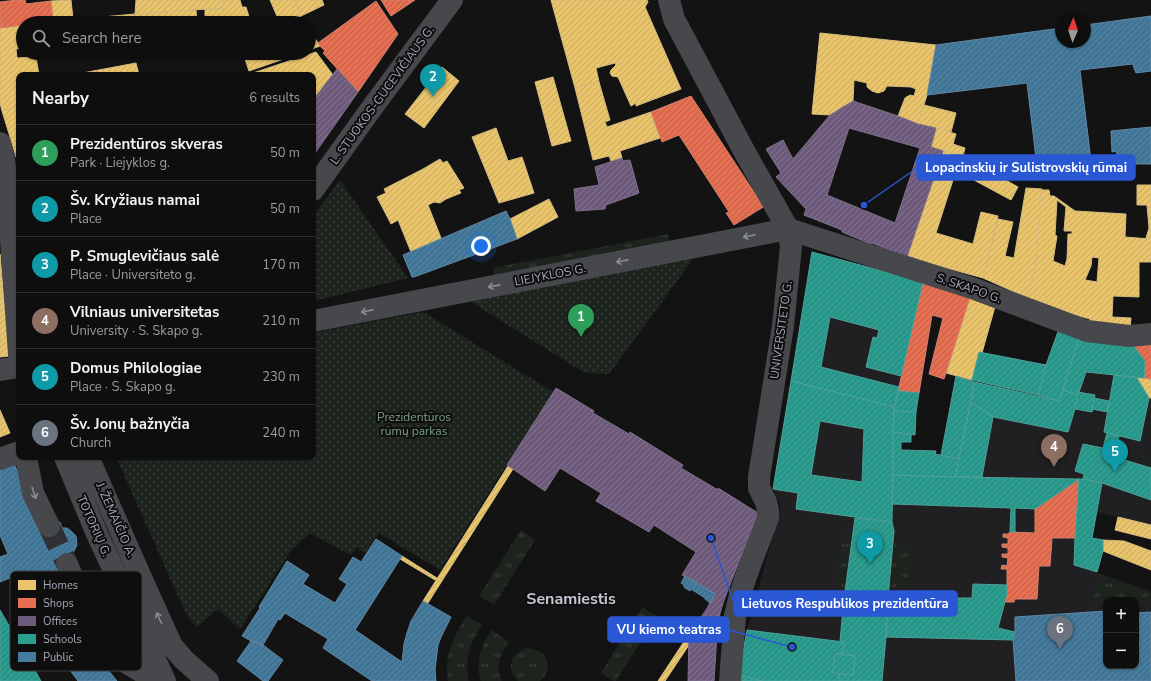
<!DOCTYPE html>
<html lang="en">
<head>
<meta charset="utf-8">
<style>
  body { margin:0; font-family:"Nunito Sans",sans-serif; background:#171718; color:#f1f3f6 }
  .controls { position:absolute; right:12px; bottom:12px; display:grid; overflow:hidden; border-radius:8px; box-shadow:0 1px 3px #0004 }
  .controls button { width:36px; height:36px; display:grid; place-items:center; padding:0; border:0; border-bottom:1px solid #2e2e2f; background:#0e0e0f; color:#f1f3f6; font:20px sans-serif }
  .compass { position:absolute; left:1055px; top:12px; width:36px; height:36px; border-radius:50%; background:#0e0e0f; box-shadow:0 1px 3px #0004; rotate:2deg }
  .you { position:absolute; left:481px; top:246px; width:14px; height:14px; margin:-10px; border:3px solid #fff; border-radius:50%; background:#1a73e8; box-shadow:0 0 0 6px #1a73e833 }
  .badge { display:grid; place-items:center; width:26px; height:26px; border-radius:50%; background:#0b8043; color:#fff; font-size:13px; font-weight:700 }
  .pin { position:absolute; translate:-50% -33px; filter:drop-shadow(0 1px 2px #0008) }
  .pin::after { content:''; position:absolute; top:21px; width:14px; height:12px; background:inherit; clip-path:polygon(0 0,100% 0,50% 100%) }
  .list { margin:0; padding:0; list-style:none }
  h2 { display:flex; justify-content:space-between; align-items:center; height:52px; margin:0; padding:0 16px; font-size:17px }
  h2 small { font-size:13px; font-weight:400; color:#9b9c9e }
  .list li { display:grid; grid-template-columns:26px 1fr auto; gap:12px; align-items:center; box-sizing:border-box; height:56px; padding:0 16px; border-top:1px solid #2e2e2f }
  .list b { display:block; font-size:15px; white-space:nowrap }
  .list p { margin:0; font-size:13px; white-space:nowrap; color:#9b9c9e }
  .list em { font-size:13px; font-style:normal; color:#9b9c9e }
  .icon { flex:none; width:22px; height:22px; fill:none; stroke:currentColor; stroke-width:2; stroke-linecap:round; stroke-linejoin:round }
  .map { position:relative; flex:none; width:1151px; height:681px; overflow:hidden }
  .search { position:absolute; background:#0e0e0f; box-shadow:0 1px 3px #0004; left:16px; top:16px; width:300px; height:44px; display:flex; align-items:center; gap:10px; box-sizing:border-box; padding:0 14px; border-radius:22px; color:#9b9c9e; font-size:15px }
  .panel { position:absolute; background:#0e0e0f; box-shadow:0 1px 3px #0004; left:16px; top:72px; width:300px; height:388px; border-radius:8px }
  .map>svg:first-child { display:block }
</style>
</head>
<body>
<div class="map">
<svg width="1151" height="681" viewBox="0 0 1151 681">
  <defs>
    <pattern id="grass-tufts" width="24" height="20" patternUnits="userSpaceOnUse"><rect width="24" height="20" fill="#1d241e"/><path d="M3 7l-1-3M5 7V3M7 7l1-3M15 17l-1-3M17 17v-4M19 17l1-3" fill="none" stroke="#3b413c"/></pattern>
    <pattern id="park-dots" width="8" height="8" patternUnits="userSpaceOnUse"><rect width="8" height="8" fill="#1d241e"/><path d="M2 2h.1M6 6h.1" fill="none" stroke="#3b413c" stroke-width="1.8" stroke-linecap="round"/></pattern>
    <pattern id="homes-hatch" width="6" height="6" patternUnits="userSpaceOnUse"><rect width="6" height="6" fill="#e9c46a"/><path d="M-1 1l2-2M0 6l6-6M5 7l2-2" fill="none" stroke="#c4a760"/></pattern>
    <pattern id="shops-hatch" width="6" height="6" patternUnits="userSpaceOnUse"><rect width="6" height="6" fill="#e76f51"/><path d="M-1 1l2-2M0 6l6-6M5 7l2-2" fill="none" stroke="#ba604a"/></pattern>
    <pattern id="offices-hatch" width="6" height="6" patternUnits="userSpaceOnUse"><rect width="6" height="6" fill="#6d597a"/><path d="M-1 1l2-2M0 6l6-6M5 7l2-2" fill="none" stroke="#857590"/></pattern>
    <pattern id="schools-hatch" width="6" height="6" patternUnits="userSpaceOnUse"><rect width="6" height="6" fill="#2a9d8f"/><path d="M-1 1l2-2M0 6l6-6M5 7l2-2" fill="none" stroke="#2c8279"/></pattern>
    <pattern id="public-hatch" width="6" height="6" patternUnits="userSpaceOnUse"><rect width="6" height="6" fill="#457b9d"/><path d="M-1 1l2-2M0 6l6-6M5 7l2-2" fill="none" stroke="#3f657e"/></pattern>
  </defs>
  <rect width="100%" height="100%" fill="#131314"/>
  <path fill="#202022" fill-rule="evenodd" d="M812 252 923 282 894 407 893 475 955 477 974 382 1059 401 1080 335 1151 339V525L1077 507 1074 565 1151 591V681H738L741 661 747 630 781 507 773 489ZM1106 600H1136V666H1106Z"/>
  <g fill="url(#grass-tufts)">
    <path d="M668 234 670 244 495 277 493 268Z"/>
    <path d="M1119 449 1138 454 1151 459V466L1118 456Z"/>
    <path d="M521 530 535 540 494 605 479 596Z"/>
    <path d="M848 532H851L843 599H839L836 594 843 536Z"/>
    <path d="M894 545 910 546 907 588 891 587Z"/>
    <path d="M1098 576 1151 594V604L1136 603V600H1106V602H1091Z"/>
    <path d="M642 607 657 616 616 681H614L601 673Z"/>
    <path d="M467 616 482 625C470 644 464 658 469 681H448C444 656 453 636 467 616Z"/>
    <path d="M492 630 509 642C500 654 495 666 502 681H481C475 663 481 645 492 630Z"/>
    <path d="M527 648C546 649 556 667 540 681H518C506 668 510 654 527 648Z"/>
  </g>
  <g fill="url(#park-dots)">
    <path d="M340 180 408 278 313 301V216Z"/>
    <path d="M689 257 691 262 609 374 585 373 468 300Z"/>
    <path d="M423 312 553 392 440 570 379 533 365 553 357 547 351 555 310 533 290 552 240 629 218 609 197 627 187 616 116 457H313V333Z"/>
  </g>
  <g fill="url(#homes-hatch)" stroke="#d4bc80" fill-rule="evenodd">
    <path d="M71 0 73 19 53 21 51 1Z"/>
    <path d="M136 0H224L222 8 135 14Z"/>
    <path d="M224 0H240L242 7H246L251 23H226L222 8Z"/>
    <path d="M270 0H295L301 16 286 23H280Z"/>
    <path d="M295 0H322L324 5 301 16Z"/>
    <path d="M551 0H647L648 2 645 7 681 89 636 106V103L631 106 618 77 612 76 610 73 611 70 616 65 615 63 596 68 599 82 575 88Z"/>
    <path d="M222 8 225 20 205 21V9Z"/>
    <path d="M196 10 197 23H36L135 14Z"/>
    <path d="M23 25V48L16 49 17 58 36 57 39 75H19V107L2 111 0 103V28Z"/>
    <path d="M309 29 320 46 309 50Z"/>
    <path d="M820 33 936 45 927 95 918 124 898 116 905 98 910 95 914 96 916 89 911 87 887 86 884 91 878 93 872 91 867 87V83L854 80 853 101 830 115 812 114Z"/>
    <path d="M316 52 333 75 313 100V75H247Z"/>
    <path d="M243 53H301L249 71Z"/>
    <path d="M136 63 139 75H72Z"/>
    <path d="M442 67 459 81 424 128 405 114Z"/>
    <path d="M553 77 571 141 552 146 535 82Z"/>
    <path d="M599 82 610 120 605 122 607 127 651 112 660 138 620 151 622 158 611 161 609 156 593 160 575 88Z"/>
    <path d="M924 105 956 113 951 132 918 124Z"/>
    <path d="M19 107V179L18 163 2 111Z"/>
    <path d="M496 128 508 161 522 157 534 193 499 203 472 137Z"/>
    <path d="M936 128 956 134 953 144 965 148 963 156 931 147Z"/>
    <path d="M943 151 961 155 936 233 973 244 981 212 998 216 983 278 907 257Z"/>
    <path d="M440 159 443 163 447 161 464 188 459 190 461 193 446 199 440 203 434 202 428 205 441 238 411 252 398 220 391 224 377 197 386 193 384 189 423 169Z"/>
    <path d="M979 165 1018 187 1011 200 972 179Z"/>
    <path d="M1137 185H1151V239L1146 238 1149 228 1147 205H1137Z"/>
    <path d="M1026 188 1042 189 1037 258 1028 298 983 278 998 219 1013 222 1005 256 1014 258Z"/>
    <path d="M1041 190H1049L1050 196H1054L1075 211 1126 214 1125 237 1151 239V262H1139V297L1113 296 1112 317 1131 318 1130 329 1089 326 1090 319 1072 314 1028 298 1037 258ZM1057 200 1066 207 1064 231H1072V234H1068L1067 259 1065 266 1053 261 1057 236 1055 235ZM1092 257 1099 258 1097 282 1085 280 1091 266Z"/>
    <path d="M549 199 558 217 517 239 510 219Z"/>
    <path d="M0 254 9 356 0 357Z"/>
    <path d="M971 294 996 303 982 353 979 352 972 380 946 373Z"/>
    <path d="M1137 378 1151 379V398H1149Z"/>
    <path d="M0 410 10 433 0 437Z"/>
    <path d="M508 466 513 469 428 603 423 601Z"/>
    <path d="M1118 517 1151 525V539L1115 530Z"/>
    <path d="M1103 540 1124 541 1151 551V570L1103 551Z"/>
    <path d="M402 556 437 578 435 580 400 559Z"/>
    <path d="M689 634V645L665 681H658Z"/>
  </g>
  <g fill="url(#shops-hatch)" stroke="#d3806f">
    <path d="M17 0H25L26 4 51 1 53 21 36 23H23V25L0 28V2Z"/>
    <path d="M381 0H415L391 16Z"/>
    <path d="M376 1 398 34 358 92 323 53 325 51 320 46 318 43Z"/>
    <path d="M691 96 756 195 765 206 734 225 726 213 729 212 679 135 662 142 651 112Z"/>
    <path d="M923 282 971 294 944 379 929 374 943 318 932 315 919 393 898 391Z"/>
    <path d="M1151 339V379L1144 378 1145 361 1130 341Z"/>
    <path d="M1079 479 1075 538H1052L1050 566H1039L1037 599H1015L1014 602H1004L1007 594V569H1001L1002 565 1007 566 1008 558 1002 557V554H1008V548L1002 547V544H1008V538L1003 537V534H1008L1010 532 1035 533V509Z"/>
  </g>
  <g fill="url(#offices-hatch)" stroke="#7e718c" fill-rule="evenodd">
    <path d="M337 69 358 92 313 156V100Z"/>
    <path d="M853 101 898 116 918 124 936 128 931 147 943 151 907 257 872 243 871 244 842 232V230L804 215 806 209 776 177 781 173 766 149 783 140 793 159 830 115ZM849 128 920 148 895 223 827 195Z"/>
    <path d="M622 158 623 161 630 160 639 193 606 205 605 209 576 211 574 189 599 185 595 167Z"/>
    <path d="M556 388 594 411 593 413 629 434 630 432 683 465 681 468 718 490V488L758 513 724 600 720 613 717 634 714 681H688L689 634 706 610 715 594 682 575 696 552 654 525 649 532 596 501 601 493 560 468 545 491 507 465Z"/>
  </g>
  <g fill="url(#schools-hatch)" stroke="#4fa09a" fill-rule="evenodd">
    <path d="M812 252 923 282 901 376 866 367 873 337 877 338 879 330 830 317 821 367 899 387 894 407 791 381Z"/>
    <path d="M1060 326 1080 335 1059 401 1038 395 1046 365Z"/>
    <path d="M1080 335 1130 341 1145 361 1144 378 1086 372 1078 395 1063 390Z"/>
    <path d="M979 352 1046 365 1038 395 972 380Z"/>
    <path d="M1114 375 1137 378 1149 398 1140 441 1104 432Z"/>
    <path d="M956 376 974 382 959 459 941 455Z"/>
    <path d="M791 381 894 407 892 522 796 509 798 493 773 489ZM820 421 864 429 862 482 811 475Z"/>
    <path d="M974 382 1059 401 1063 390 1078 395 1075 409 1068 432 993 417 971 402Z"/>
    <path d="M898 391 919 393 916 412 894 411Z"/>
    <path d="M1078 392 1095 395 1092 412 1075 409Z"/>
    <path d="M1094 398 1109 401 1107 412 1092 409Z"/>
    <path d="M971 402 993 417 982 477H955Z"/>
    <path d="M894 411 916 412 915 435 893 432Z"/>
    <path d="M893 432 911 435V442H901V450L936 451 935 454 959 459 955 477 893 475Z"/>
    <path d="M1107 433 1119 436 1114 456 1105 454 1103 448Z"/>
    <path d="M1083 444 1103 448 1105 454 1151 468V500L1102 483 1083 479 1084 474 1075 471Z"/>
    <path d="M893 475 955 477 1079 479 1035 509 1015 508V532H1010L1011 508 892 504Z"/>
    <path d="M1079 479H1083L1102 483 1092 538 1103 540V551L1097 572 1074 565 1075 538Z"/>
    <path d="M855 518 892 522 894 531 888 598 844 599Z"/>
    <path d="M973 584 1007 585V594L998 628 1015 632 1013 640 886 637 888 598 903 597V593H907V598H922V593H926V598H932V593H936V598H953V593H957L956 598H972Z"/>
    <path d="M888 598 886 637 882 681H839V674L853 675 855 656 842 654 844 642 840 641 844 599Z"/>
    <path d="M0 610 41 681H0Z"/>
    <path d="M747 630 844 642 842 654H835L833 673 839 674V681H762L739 675Z"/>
    <path d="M835 654 855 656 853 675 833 673Z"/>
    <path d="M739 675 762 681H738Z"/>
  </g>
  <g fill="url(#public-hatch)" stroke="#6288a4">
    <path d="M1151 16V71L1136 73 1134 68 1133 64 1080 70 1092 169 1038 175 1027 83 927 95 936 45 1061 28V42H1085V25Z"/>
    <path d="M1151 127V164H1119L1116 151 1112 152 1111 131Z"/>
    <path d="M506 211 510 219 517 239 414 277H412L403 255Z"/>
    <path d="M14 464 44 528 60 522 62 528H67L71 531 76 536 77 545 73 553 76 560 60 567 99 659 117 681H78L72 673 56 636 52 634 48 625 50 620 41 598 30 602 17 575 0 582V557L8 554 0 535V470Z"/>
    <path d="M376 539 402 556 355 630 402 662 404 644 407 633 411 621 423 601 451 617 441 637 438 645 435 670 436 681H372L323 648 328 639 285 613 280 620 278 619 263 645 251 641 242 636 260 608 259 607 287 561 309 575 303 584 335 603 347 584 339 579 353 557 361 562Z"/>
    <path d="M685 576 715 594 710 603 705 599V598L691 589 690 591 684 587V585L681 583Z"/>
    <path d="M1106 611V666H1136V613L1151 612V681H1016L1013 640 1015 632V617Z"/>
    <path d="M251 641 263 645 283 660 268 681H263L237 661Z"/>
  </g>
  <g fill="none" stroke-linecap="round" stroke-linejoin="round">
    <path stroke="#303134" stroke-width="22" stroke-dasharray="22 11" stroke-linecap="butt" d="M49 526 67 564"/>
    <g stroke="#47484c" stroke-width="22">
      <path d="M669 0 674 19 743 149 788 229 791 246 783 326 759 477V488L766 502 768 510V518C756 550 742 582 735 616L730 681"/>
      <path d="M0 143 4 158 8 197 19 354"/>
      <path d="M313 190 371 109 452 0"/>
      <path d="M313 321 788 229 972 288 1087 331 1129 336 1151 334"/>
      <path d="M0 370 19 367"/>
      <path d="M26 457 33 493 49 526"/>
      <path d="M65 457 97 534 165 681"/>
      <path d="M88 457 143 582 172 646 184 660 208 681"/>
      <path d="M0 459 19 452"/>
      <path d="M67 564 77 588 88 603 122 660 157 681"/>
      <path d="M88 603 136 584"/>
    </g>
  </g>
  <defs><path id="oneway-shaft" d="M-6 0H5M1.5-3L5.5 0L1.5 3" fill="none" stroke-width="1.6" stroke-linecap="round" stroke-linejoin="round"/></defs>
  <g stroke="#888b96">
    <use href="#oneway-shaft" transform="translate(749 236) rotate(169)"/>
    <use href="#oneway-shaft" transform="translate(622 261) rotate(169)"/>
    <use href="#oneway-shaft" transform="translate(494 286) rotate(169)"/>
    <use href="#oneway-shaft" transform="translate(367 311) rotate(169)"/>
    <use href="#oneway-shaft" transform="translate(34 493) rotate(72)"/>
    <use href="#oneway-shaft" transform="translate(159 618) rotate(-115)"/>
  </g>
  <g text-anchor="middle" stroke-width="4" stroke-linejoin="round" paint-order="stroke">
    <g font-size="12" fill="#a4a8b5" stroke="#0e0e0f">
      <text transform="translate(382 95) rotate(-54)" y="4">L. STUOKOS-GUCEVIČIAUS G.</text>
      <text transform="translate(550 275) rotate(-11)" y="4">LIEJYKLOS G.</text>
      <text transform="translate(969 288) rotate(19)" y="4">S. SKAPO G.</text>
      <text transform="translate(781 330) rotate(-82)" y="4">UNIVERSITETO G.</text>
      <text transform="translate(116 520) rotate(66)" y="4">J. ŽEMAIČIO A.</text>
      <text transform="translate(94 526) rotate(66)" y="4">TOTORIŲ G.</text>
    </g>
    <g font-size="12" fill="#7aa17e" stroke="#0e0e0f">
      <text x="414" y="421">Prezidentūros<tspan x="414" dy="14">rūmų parkas</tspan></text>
    </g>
    <g font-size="16" font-weight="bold" fill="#c5c8d1" stroke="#0e0e0f">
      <text x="571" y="604">Senamiestis</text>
    </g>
  </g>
  <rect x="10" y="571" width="132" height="100" rx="6" fill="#0e0e0f" stroke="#3b3c41" stroke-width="1"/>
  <rect x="18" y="580" width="18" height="10" fill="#e9c46a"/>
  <rect x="18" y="598" width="18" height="10" fill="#e76f51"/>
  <rect x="18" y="616" width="18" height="10" fill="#6d597a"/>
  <rect x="18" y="634" width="18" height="10" fill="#2a9d8f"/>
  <rect x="18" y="652" width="18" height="10" fill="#457b9d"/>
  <g font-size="11" fill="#a4a8b5">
    <text x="43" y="589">Homes</text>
    <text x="43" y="607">Shops</text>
    <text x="43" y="625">Offices</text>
    <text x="43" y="643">Schools</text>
    <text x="43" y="661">Public</text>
  </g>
  <path fill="none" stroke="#2a57d4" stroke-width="1.5" d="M864 205L917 168M711 538L734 603M792 647L729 630"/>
  <g fill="#2a57d4" stroke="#0e0e0f" stroke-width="1.5">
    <circle cx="864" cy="205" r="4"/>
    <circle cx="711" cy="538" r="4"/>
    <circle cx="792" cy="647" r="4"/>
  </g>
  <g fill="#2a57d4" stroke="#2a57d4" stroke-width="1.5">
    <rect x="917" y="155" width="218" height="25" rx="4"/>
    <rect x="734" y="591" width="223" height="25" rx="4"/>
    <rect x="608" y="617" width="121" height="25" rx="4"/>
  </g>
  <g font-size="13" text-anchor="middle" font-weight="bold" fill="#fff">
    <text x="1026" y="172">Lopacinskių ir Sulistrovskių rūmai</text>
    <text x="845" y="608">Lietuvos Respublikos prezidentūra</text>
    <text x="669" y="634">VU kiemo teatras</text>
  </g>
</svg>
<div class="controls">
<button>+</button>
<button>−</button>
</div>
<svg class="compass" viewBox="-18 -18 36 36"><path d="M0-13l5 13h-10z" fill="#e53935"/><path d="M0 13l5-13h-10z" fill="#9b9c9e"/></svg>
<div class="you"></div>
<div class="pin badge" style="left:581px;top:337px;background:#2e9e5b">1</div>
<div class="pin badge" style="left:433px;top:97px;background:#0f9aa8">2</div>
<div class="pin badge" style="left:870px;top:564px;background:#0f9aa8">3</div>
<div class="pin badge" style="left:1054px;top:467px;background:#8d6e63">4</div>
<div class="pin badge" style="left:1115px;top:472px;background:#0f9aa8">5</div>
<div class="pin badge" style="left:1060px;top:649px;background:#6b7280">6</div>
<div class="search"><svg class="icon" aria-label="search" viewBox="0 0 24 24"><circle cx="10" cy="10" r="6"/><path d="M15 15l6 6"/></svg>Search here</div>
<section class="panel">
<h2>Nearby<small>6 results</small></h2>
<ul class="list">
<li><span class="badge" style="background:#2e9e5b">1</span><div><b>Prezidentūros skveras</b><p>Park · Liejyklos g.</p></div><em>50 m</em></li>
<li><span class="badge" style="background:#0f9aa8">2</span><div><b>Šv. Kryžiaus namai</b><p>Place</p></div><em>50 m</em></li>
<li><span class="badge" style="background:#0f9aa8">3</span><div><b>P. Smuglevičiaus salė</b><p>Place · Universiteto g.</p></div><em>170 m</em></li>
<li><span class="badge" style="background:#8d6e63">4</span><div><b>Vilniaus universitetas</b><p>University · S. Skapo g.</p></div><em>210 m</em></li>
<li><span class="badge" style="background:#0f9aa8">5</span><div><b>Domus Philologiae</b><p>Place · S. Skapo g.</p></div><em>230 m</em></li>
<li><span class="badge" style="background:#6b7280">6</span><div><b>Šv. Jonų bažnyčia</b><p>Church</p></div><em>240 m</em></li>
</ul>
</section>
</div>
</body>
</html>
